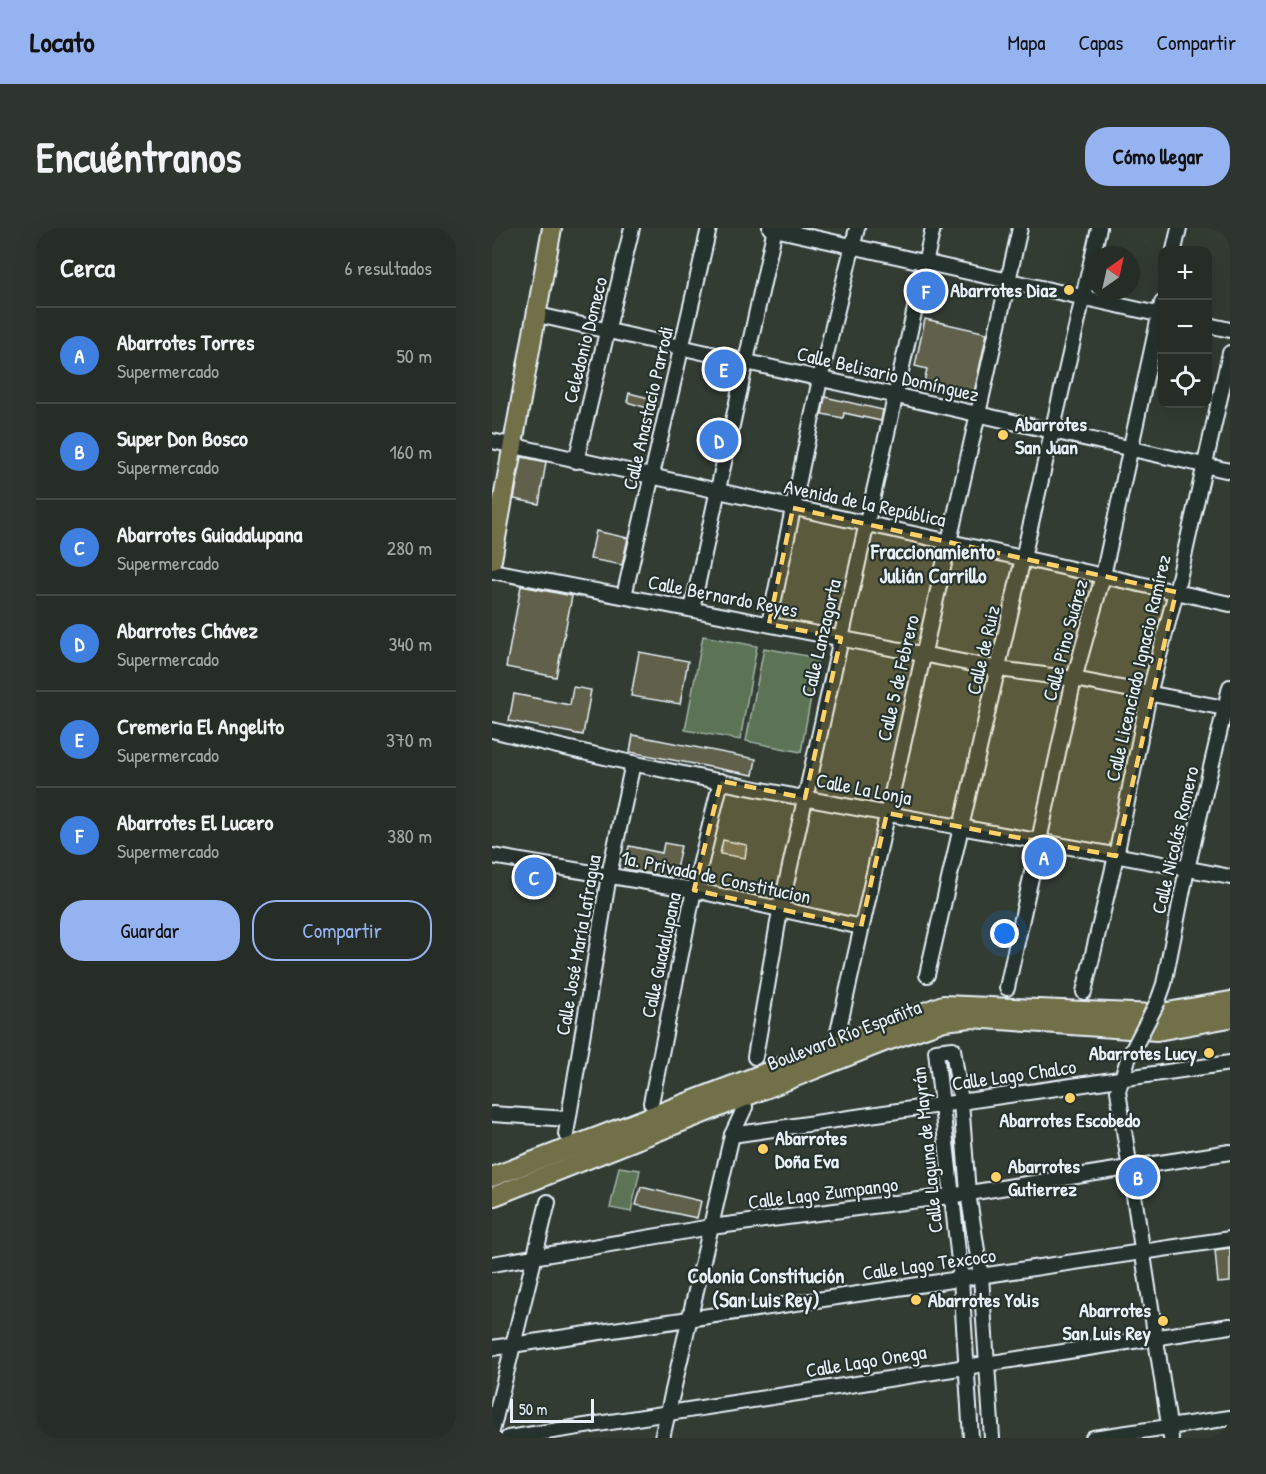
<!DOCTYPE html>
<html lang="es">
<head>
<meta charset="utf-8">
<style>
  body { margin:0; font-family:"Patrick Hand",sans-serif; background:#2e352e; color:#f1f3f6 }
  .controls { position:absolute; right:18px; top:18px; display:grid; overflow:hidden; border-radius:12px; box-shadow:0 6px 24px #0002 }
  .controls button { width:54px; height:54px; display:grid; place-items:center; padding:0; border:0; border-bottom:2px solid #424943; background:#262d26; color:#f1f3f6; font:30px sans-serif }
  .compass { position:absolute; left:594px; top:18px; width:54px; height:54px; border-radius:50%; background:#262d26; box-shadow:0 6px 24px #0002; rotate:34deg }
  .scale { position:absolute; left:18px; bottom:15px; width:84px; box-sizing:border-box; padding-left:6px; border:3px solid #e8f1f8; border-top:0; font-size:16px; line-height:21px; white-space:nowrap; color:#e8f1f8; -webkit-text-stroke:4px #26332d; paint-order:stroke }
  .you { position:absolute; left:513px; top:706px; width:21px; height:21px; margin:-15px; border:4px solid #fff; border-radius:50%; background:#1a73e8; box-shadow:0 0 0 9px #1a73e833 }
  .badge { display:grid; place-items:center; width:39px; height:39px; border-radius:50%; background:#95b2f1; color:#fff; font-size:20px; font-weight:700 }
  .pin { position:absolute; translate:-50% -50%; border:3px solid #fff; box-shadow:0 2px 6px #0006 }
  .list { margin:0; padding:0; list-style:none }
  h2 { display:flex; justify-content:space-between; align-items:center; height:78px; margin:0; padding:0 24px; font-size:26px }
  h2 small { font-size:20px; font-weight:400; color:#a4a8a7 }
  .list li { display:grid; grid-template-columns:39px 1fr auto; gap:18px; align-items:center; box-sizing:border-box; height:96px; padding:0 24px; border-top:2px solid #424943 }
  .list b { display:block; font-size:22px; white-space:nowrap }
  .list p { margin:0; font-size:20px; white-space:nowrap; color:#a4a8a7 }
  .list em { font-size:20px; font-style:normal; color:#a4a8a7 }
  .actions { display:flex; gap:12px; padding:18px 24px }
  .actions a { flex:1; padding:14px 0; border:2px solid #95b2f1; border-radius:24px; text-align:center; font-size:21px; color:#95b2f1 }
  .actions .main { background:#95b2f1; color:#111 }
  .icon { flex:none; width:33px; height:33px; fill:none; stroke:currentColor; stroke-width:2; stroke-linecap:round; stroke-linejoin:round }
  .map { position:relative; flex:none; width:738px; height:1210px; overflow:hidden; border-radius:24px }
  header { display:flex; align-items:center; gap:36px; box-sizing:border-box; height:84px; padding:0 30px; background:#95b2f1; color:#111 }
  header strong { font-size:28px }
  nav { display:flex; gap:33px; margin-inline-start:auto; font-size:21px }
  .intro { display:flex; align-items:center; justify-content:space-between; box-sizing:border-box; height:144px; padding:0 36px }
  h1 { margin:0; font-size:42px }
  .button { padding:15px 27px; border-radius:24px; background:#95b2f1; color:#111; font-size:21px; font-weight:700 }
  main { display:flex; gap:36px; padding:0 36px }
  aside { flex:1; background:#262d26; border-radius:24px; box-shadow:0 6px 24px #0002 }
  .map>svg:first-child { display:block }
</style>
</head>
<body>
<header>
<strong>Locato</strong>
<nav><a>Mapa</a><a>Capas</a><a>Compartir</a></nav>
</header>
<div class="intro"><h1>Encuéntranos</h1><a class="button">Cómo llegar</a></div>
<main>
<aside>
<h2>Cerca<small>6 resultados</small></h2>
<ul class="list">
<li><span class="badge" style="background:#3f7fe0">A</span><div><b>Abarrotes Torres</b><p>Supermercado</p></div><em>50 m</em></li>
<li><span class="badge" style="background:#3f7fe0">B</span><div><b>Super Don Bosco</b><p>Supermercado</p></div><em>160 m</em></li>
<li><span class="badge" style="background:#3f7fe0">C</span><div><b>Abarrotes Guiadalupana</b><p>Supermercado</p></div><em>280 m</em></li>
<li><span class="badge" style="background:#3f7fe0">D</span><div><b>Abarrotes Chávez</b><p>Supermercado</p></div><em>340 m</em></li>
<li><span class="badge" style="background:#3f7fe0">E</span><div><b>Cremeria El Angelito</b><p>Supermercado</p></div><em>370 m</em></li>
<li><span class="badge" style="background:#3f7fe0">F</span><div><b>Abarrotes El Lucero</b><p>Supermercado</p></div><em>380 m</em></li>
</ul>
<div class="actions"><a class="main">Guardar</a><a>Compartir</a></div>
</aside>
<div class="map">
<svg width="738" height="1210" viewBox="0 0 738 1210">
  <rect width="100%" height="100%" fill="#323c33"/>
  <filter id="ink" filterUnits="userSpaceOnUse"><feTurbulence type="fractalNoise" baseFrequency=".0167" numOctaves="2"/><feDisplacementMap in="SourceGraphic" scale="12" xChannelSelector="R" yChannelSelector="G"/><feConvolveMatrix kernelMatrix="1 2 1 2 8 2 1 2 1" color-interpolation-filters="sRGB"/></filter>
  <g filter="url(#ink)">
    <g fill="#5c7357" stroke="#a2b2a8" stroke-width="1.5">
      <path d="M211 408 265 418 248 512 193 502Z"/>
      <path d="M272 420 326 430 309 524 254 513Z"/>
      <path d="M127 939 148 942 139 984 118 980Z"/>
    </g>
    <g fill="#61604b" stroke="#e8f1f8" stroke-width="1.5">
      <path d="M433 91 495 105 482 165 432 154 435 141 423 138Z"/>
      <path d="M137 165 165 172 162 182 135 174Z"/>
      <path d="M333 169 391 182 389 193 352 185 351 190 330 186Z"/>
      <path d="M30 229 54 234 47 276 22 271Z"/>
      <path d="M104 303 136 310 130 337 98 331Z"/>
      <path d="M29 358 80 368 64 449 14 439Z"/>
      <path d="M147 424 196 433 188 476 139 468Z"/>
      <path d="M81 459 99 462 91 507 17 493 22 466 78 477Z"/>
      <path d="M141 507 264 531 261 547 138 524Z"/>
      <path d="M231 612 255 617 253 630 228 626Z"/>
      <path d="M172 615 189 618 182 650 132 641 137 618 170 625Z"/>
      <path d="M149 959 209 973 205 990 144 977Z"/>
      <path d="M738 1020V1054L726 1055 723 1022Z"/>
    </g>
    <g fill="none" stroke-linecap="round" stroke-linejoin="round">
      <g stroke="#e8f1f8" stroke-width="18">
        <g id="minor">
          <path d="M278 0 670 87"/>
          <path d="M682 22 687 0"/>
          <path d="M46 87 738 243"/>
          <path d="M716 97 738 102"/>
          <path d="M0 213 738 376"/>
          <path d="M84 233 140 0"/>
          <path d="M0 343 507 441 582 451 738 481"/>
          <path d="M132 368 217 0"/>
          <path d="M200 381 283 0"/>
          <path d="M277 396 328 151 365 0"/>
          <path d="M0 502C243 564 492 601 738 649"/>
          <path d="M0 628 202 662 369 699"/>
          <path d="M435 747 607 0"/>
          <path d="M515 760 582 451 611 348 670 75"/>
          <path d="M592 764 624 628 657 466 684 364 738 125"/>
          <path d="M666 773 672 756 695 641 738 459"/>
          <path d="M346 804 528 0"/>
          <path d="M263 829 288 683 441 0"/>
          <path d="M636 831 626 863 679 1210"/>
          <path d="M159 875 202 662 229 553"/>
          <path d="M0 886 76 891"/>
          <path d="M74 906 117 647 141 535"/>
          <path d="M240 907 738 835"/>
          <path d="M0 1036 219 999 458 968 738 924"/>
          <path d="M0 1120 738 1011"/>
          <path d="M0 1203 56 974"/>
          <path d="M16 1210 738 1098"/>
          <path d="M170 1210 240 907 253 879"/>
          <path d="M479 1210 469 1051 444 823 461 821 469 874 476 965 489 1048 500 1210"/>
          <path d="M601 1210 738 1190"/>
        </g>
      </g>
      <g stroke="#e8f1f8" stroke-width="22">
        <g id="major">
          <path d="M0 332 60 0"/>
          <path d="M0 949 451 777 664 786 738 773"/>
          <path d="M0 969 392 814 452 793 479 790 665 803 738 790"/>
        </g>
      </g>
      <use href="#minor" stroke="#26332d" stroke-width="14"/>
      <use href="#major" stroke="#71704a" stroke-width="18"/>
      <g stroke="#e8f1f8" stroke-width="18" stroke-linecap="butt">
        <path id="minor-bridge" d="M636 831 666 773"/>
      </g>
      <use href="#minor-bridge" stroke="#26332d" stroke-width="14"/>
    </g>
  </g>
  <path fill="#ffd166" fill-opacity="0.2" stroke="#ffd166" stroke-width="4.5" stroke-dasharray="12 8" stroke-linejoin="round" d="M301 280 684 364 624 628 395 585 369 699 202 662 229 553 313 570 349 410 277 396Z"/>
  <g fill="#ffd166" stroke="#26332d" stroke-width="2">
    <circle cx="577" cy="62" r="6"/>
    <circle cx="511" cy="207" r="6"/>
    <circle cx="717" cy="825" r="6"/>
    <circle cx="578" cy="870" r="6"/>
    <circle cx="271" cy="921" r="6"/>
    <circle cx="504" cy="949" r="6"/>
    <circle cx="424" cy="1072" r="6"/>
    <circle cx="671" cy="1093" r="6"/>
  </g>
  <g text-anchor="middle" stroke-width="4.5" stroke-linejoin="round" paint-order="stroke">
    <g font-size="20" font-weight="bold" fill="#e8f1f8" stroke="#26332d" text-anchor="start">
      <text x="565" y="69" text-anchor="end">Abarrotes Diaz</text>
      <text x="523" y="203">Abarrotes<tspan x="523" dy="23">San Juan</tspan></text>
      <text x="705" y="832" text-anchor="end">Abarrotes Lucy</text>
      <text x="578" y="899" text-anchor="middle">Abarrotes Escobedo</text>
      <text x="283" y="917">Abarrotes<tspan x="283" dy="23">Doña Eva</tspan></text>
      <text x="516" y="945">Abarrotes<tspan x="516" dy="23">Gutierrez</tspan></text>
      <text x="436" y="1079">Abarrotes Yolis</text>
      <text x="659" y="1089" text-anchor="end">Abarrotes<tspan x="659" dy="23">San Luis Rey</tspan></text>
    </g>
    <g font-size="20" fill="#e8f1f8" stroke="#26332d">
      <text transform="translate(93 112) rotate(-76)" y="7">Celedonio Domeco</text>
      <text transform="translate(396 146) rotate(13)" y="7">Calle Belisario Domínguez</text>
      <text transform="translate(156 180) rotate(-77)" y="7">Calle Anastacio Parrodi</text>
      <text transform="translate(373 275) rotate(12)" y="7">Avenida de la República</text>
      <text transform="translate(231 368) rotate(11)" y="7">Calle Bernardo Reyes</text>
      <text transform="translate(329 410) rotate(-77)" y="7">Calle Lanzagorta</text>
      <text transform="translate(573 412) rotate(-75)" y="7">Calle Pino Suárez</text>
      <text transform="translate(491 422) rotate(-77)" y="7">Calle de Ruiz</text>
      <text transform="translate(646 440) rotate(-77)" y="7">Calle Licenciado Ignacio Ramírez</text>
      <text transform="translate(406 450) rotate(-77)" y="7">Calle 5 de Febrero</text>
      <text transform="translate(372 561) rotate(11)" y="7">Calle La Lonja</text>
      <text transform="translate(683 612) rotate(-77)" y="7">Calle Nicolás Romero</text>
      <text transform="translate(224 649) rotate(12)" y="7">1a. Privada de Constitucion</text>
      <text transform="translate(86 717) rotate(-80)" y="7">Calle José María Lafragua</text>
      <text transform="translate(169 727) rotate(-78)" y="7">Calle Guadalupana</text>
      <text transform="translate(352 807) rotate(-21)" y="7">Boulevard Río Españita</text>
      <text transform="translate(522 847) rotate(-8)" y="7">Calle Lago Chalco</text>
      <text transform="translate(435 922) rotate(-96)" y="7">Calle Laguna de Mayrán</text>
      <text transform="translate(331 965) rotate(-7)" y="7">Calle Lago Zumpango</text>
      <text transform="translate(437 1036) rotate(-8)" y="7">Calle Lago Texcoco</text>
      <text transform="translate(374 1133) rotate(-9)" y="7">Calle Lago Onega</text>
    </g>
    <g font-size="21" font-weight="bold" fill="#e8f1f8" stroke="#26332d">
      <text x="441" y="331">Fraccionamiento<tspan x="441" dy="24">Julián Carrillo</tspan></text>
      <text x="274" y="1055">Colonia Constitución<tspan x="274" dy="24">(San Luis Rey)</tspan></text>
    </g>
  </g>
</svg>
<div class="controls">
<button>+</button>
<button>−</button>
<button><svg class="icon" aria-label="locate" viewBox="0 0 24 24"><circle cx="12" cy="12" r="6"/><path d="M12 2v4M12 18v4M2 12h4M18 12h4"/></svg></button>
</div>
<svg class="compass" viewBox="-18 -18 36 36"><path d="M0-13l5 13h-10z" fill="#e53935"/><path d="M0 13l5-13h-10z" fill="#a4a8a7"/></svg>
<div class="scale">50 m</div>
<div class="you"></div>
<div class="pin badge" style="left:552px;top:629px;background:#3f7fe0">A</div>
<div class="pin badge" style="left:646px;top:949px;background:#3f7fe0">B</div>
<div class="pin badge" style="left:42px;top:649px;background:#3f7fe0">C</div>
<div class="pin badge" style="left:227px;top:212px;background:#3f7fe0">D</div>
<div class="pin badge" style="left:232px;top:141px;background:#3f7fe0">E</div>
<div class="pin badge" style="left:434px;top:63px;background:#3f7fe0">F</div>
</div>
</main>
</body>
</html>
